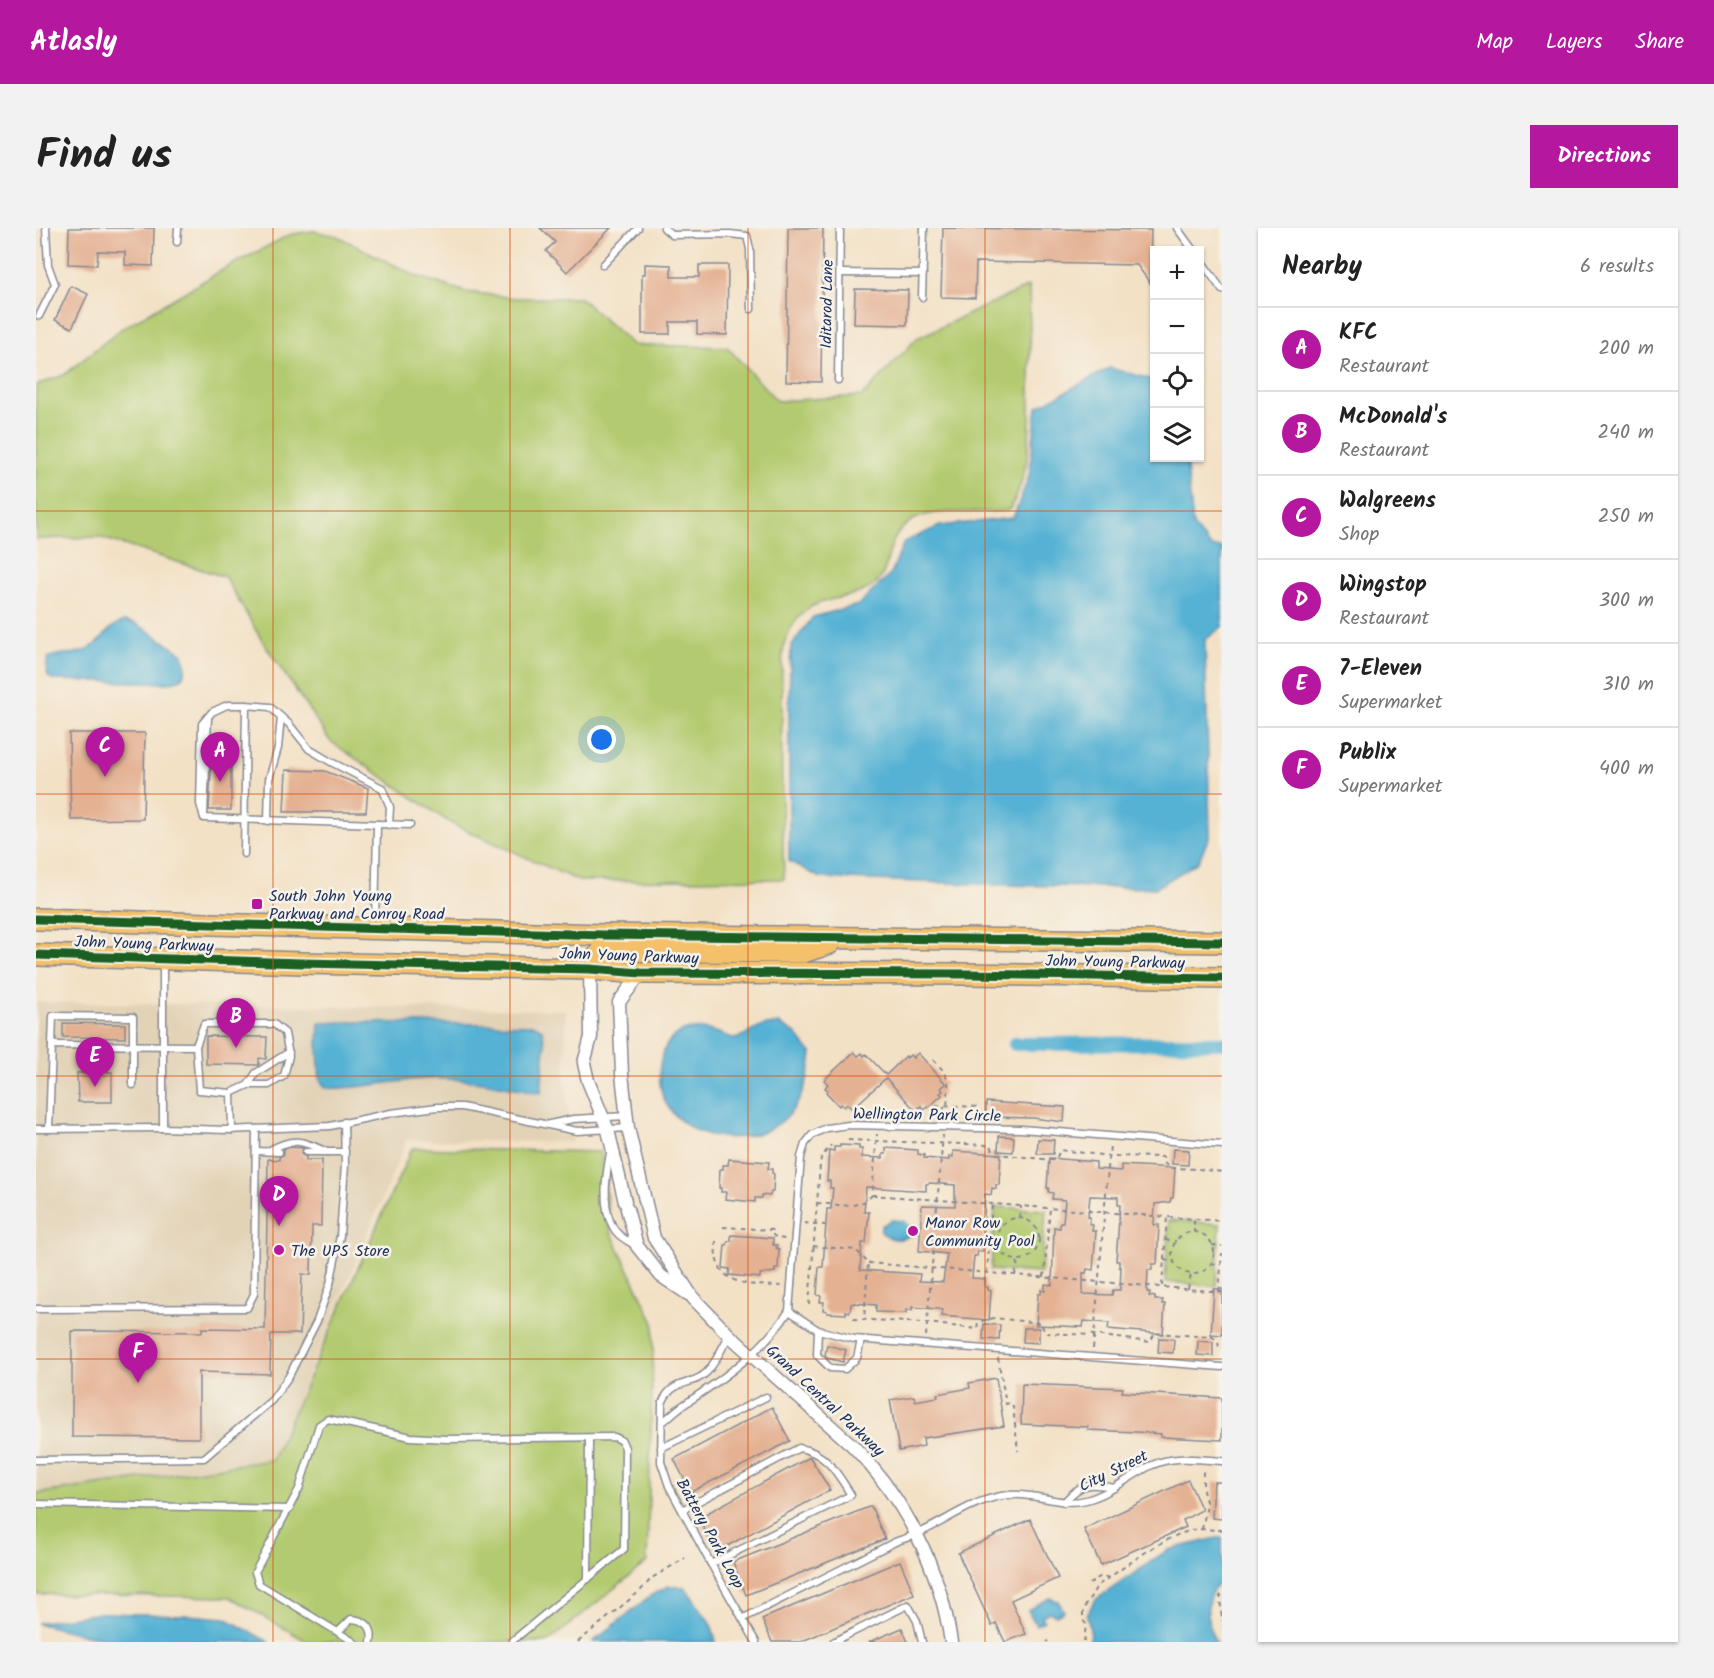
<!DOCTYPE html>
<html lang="en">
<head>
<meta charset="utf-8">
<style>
  body { margin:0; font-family:Kalam,sans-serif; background:#f2f2f2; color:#222 }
  .controls { position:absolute; right:18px; top:18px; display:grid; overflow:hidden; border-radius:0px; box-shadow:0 2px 4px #0004 }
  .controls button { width:54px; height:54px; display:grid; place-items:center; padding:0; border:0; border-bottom:2px solid #e0e0e0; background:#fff; color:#222; font:30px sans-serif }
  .you { position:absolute; left:566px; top:512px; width:21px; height:21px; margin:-15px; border:4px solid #fff; border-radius:50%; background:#1a73e8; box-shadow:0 0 0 9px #1a73e833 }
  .badge { display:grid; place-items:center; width:39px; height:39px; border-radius:50%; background:#b5179e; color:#fff; font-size:20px; font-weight:700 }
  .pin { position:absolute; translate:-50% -50px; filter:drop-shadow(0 2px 3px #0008) }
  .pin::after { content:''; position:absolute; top:32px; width:21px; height:18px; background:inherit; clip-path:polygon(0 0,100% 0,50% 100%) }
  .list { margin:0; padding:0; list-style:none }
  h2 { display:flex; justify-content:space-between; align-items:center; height:78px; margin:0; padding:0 24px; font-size:26px }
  h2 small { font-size:20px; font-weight:400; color:#767676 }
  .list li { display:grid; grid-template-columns:39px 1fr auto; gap:18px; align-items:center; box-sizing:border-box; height:84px; padding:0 24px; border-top:2px solid #e0e0e0 }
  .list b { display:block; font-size:22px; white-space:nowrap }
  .list p { margin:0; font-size:20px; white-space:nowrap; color:#767676 }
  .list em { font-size:20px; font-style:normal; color:#767676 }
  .icon { flex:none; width:33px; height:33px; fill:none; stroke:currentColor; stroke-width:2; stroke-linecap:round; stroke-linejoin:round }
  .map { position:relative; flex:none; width:1186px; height:1414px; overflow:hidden; border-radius:0px }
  header { display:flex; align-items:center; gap:36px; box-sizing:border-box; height:84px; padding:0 30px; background:#b5179e; color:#fff }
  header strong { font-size:28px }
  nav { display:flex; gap:33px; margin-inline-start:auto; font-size:21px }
  .intro { display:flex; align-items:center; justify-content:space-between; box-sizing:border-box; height:144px; padding:0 36px }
  h1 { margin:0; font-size:42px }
  .button { padding:15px 27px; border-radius:0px; background:#b5179e; color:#fff; font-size:21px; font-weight:700 }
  main { display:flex; gap:36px; padding:0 36px }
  aside { flex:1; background:#fff; border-radius:0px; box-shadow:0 2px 4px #0004 }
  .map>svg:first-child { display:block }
</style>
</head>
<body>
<header>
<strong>Atlasly</strong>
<nav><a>Map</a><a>Layers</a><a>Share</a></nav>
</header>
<div class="intro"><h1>Find us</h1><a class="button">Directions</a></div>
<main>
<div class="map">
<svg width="1186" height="1414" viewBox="0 0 1186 1414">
  <rect width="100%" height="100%" fill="#f7f3e8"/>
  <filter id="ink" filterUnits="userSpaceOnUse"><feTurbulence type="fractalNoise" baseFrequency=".0167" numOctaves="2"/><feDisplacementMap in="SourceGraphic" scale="12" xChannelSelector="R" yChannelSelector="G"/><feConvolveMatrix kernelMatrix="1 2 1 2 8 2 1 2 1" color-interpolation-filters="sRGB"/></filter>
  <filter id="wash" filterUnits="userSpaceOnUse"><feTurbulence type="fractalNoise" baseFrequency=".008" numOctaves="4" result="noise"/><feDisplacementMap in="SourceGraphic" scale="24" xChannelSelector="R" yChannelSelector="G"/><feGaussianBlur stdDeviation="1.35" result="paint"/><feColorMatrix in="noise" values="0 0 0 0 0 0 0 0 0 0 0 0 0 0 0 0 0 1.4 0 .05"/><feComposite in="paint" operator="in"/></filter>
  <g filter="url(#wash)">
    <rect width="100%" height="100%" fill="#f3e1c6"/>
    <path fill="#e2d2b6" d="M0 774 530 782 529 851 536 914 371 912 236 1232 0 1266Z"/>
    <g fill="#b3cb70" stroke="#677d67" stroke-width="1.5">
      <path d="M277 3 301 8 380 48 430 64 480 70H544L597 117 691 119 741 173 827 168 881 110 993 58C994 89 994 120 994 151 994 196 997 243 973 282 936 289 877 270 857 314 850 329 852 347 837 358 817 372 787 368 769 383 759 392 753 401 749 413 744 433 746 457 746 477 745 535 746 593 748 651L543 653 416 596 294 513 225 411 189 349 63 309 0 311V157L28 147 85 101 190 40 253 7Z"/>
      <path d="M376 920 565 924 575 1004 618 1095 611 1334 512 1414H272L194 1369 0 1366V1266L236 1232Z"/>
      <path d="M959 979 1010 982 1005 1045 955 1042Z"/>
      <path d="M1133 992 1184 996 1180 1058 1129 1054Z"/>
    </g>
    <g fill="#57b2d4" stroke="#397099" stroke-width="1.5">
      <path d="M1074 140 1118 152V230H1150L1157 298 1175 319 1186 320V399L1169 412 1174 607 1162 634 1120 660 965 657 784 650 753 633V471L755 418 777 389 822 377 855 346 868 314 904 298 977 290 993 248 1001 179Z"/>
      <path d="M88 393 101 396 147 426 150 440 146 451 132 455 18 452 12 448 10 439 12 430C26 423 41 429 54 420 70 411 69 400 88 393Z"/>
      <path d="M313 794 499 797 506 801 509 816 505 865C465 857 431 849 391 851 357 852 324 862 290 860L284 852 282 821 283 795Z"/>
      <path d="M743 796 760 806 776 826C773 858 760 891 729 903 696 916 655 910 633 880 617 858 620 809 651 802 668 798 684 806 700 811L729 797Z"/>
      <path d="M856 992 867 993 876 1001V1007C863 1013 856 1013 845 1004V998Z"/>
      <path d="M1181 1310H1186V1353C1167 1366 1169 1396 1180 1414H1053L1055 1407 1051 1387 1058 1373 1132 1322Z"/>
      <path d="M633 1358 649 1359 675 1396 680 1414H557L614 1368Z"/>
      <path d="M1014 1370 1022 1373 1028 1383 1020 1387 1013 1384 1006 1388 1008 1393 1000 1397 992 1382Z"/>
      <path d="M64 1385 151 1387 189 1390 233 1414H95L54 1408 0 1395Z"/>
    </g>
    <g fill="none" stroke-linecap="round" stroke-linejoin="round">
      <path stroke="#57b2d4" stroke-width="14" d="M979 816 1186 815"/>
    </g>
    <g id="blocks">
      <g fill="#e4b193" fill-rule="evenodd">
        <path d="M33 0H118L117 38 89 37V24L62 23 61 37 32 36Z"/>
        <path d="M504 0H575L531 44 510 23 519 14Z"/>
        <path d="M752 0H787L785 154 750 153Z"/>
        <path d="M907 0 1115 2 1114 55 1101 37 940 34 939 70 905 69Z"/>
        <path d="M609 36 635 37V49H663V37H692L691 107 661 106V94H634V106H606V46H609Z"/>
        <path d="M35 58 52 66 36 100 19 92Z"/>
        <path d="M819 61 872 62 871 97 818 96Z"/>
        <path d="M33 505H109L107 591 35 592Z"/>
        <path d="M176 527H195V582H173Z"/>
        <path d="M250 542 289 543 332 560 330 584H248Z"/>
        <path d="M27 795 89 796V810L27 809Z"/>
        <path d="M170 808 231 809 230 831 223 830V837L170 836Z"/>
        <path d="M818 824 822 828 826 825 828 828 830 826 850 847 870 828 871 830 874 827 877 830 882 825 910 856 905 860 907 863 904 865 906 867 892 880 891 879 888 882 885 878 880 883 850 850 816 881 811 876 808 879 805 876 803 878 790 864 792 862 789 860 792 856 788 852Z"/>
        <path d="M76 844V874H42L41 845Z"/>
        <path d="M950 874 1029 879 1028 894 997 890 950 889Z"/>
        <path d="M963 908 978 909 977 924 962 923Z"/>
        <path d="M1002 911 1018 912 1017 926H1001Z"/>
        <path d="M804 917 823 918V921H826V929L847 930V926H850V920L882 922V926L888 927V930L913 932V929H917V923L965 926 963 957H960V961L956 960 955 967 949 966 947 1023H942L941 1028H938L936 1050 949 1051V1059H952V1062L955 1063 953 1092 905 1088 906 1082 902 1081 876 1079V1082H870V1085L840 1084V1077L818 1075 815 1076 814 1084 810 1083V1086L791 1085V1083L787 1082 788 1074H784L785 1068 781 1067 783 1039H787L791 981H795L797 960H794V953H791L793 922 798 923V919H804ZM894 955 919 957V978L886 977 883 1023 911 1026 907 1054 883 1053 884 1046 824 1042 826 1015H830L833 984H828L830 959 890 963V956Z"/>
        <path d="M255 919 267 920 265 926 270 929V932H286L285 998H276L275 1047 266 1046 264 1106H235L234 1146 163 1144V1210L36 1209V1103L166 1104V1100L229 1101 232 931 243 932V929L248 926V921Z"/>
        <path d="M1137 921 1153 922 1152 937 1136 936Z"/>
        <path d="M1013 930 1060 934V941L1085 943V937L1139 940 1137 970H1135L1134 974 1119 976 1118 997H1123L1121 1036H1116V1042H1112L1111 1064H1114L1113 1068 1119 1069V1072H1127L1126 1076H1129L1127 1106 1072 1101 1073 1095 1048 1093 1047 1099 1000 1097 1002 1066H1005V1062L1009 1063V1056L1016 1057 1018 999 1024 1000V994H1027L1029 972 1016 971 1017 965 1012 964 1013 960H1011ZM1054 968 1082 969V977H1084L1080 1033H1083V1039H1085L1084 1062H1077L1076 1067 1047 1066V1045H1050L1051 1041 1057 1042 1060 1003H1056L1057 997H1054V989H1052Z"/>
        <path d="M693 931 733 934 732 941H736V945L738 946 737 964H735L734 968 726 967V970H719V974L689 971 690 964H685V960H683L684 941H687V937H692Z"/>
        <path d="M695 1007 737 1010V1017H741L740 1020 743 1021 742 1041H739V1044L724 1046V1050L693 1047 694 1041 687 1040 689 1017H691L692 1013H695Z"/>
        <path d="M1178 1061H1186V1107L1175 1106Z"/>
        <path d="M948 1096 964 1097 963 1112 947 1111Z"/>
        <path d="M988 1100H1003V1115L987 1114Z"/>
        <path d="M1123 1110 1138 1111 1137 1125 1122 1124Z"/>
        <path d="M1162 1113 1177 1114V1128L1161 1127Z"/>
        <path d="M791 1117 810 1122 807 1134 791 1130 789 1127Z"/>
        <path d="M960 1150 968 1198 887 1210 888 1218 863 1223 854 1172 878 1168 879 1173 902 1169 901 1166 934 1160 933 1155Z"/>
        <path d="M986 1156 1087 1160 1086 1164 1186 1170V1212L1125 1209V1206L1101 1204 1052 1202V1199L985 1196Z"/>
        <path d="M736 1179 754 1213 655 1264 638 1231Z"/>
        <path d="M774 1229 794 1262 684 1322H680L662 1290Z"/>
        <path d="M1152 1252 1166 1282 1147 1292 1150 1299 1065 1337 1048 1301Z"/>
        <path d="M1178 1254H1186V1291L1176 1290Z"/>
        <path d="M835 1278 849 1311 710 1367 697 1334Z"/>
        <path d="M994 1291 1022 1350 975 1372 990 1406 969 1414 960 1395 956 1398 922 1325Z"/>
        <path d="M864 1333 878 1366 764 1414H736L726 1391Z"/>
        <path d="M866 1400 872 1414H833Z"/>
      </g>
    </g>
  </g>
  <g filter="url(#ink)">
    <use href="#blocks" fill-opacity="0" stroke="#878892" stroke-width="1.5"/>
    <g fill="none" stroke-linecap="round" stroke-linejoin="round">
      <g stroke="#878892" stroke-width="9">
        <g id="lane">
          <path d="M628 0 636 7 694 6 711 8 714 21 715 81"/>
          <path d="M1141 0 1157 22"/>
          <path d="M141 14 142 0"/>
          <path d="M1164 31 1186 62"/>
          <path d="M567 37 602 0"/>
          <path d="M804 45 887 46"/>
          <path d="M886 69 888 0"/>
          <path d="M3 88 19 56 12 37 10 0"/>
          <path d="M802 152 804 0"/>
          <path d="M168 587 172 489"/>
          <path d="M232 593 233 551 242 520 245 489"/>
          <path d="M353 597 354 579 346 560 295 534 273 521 253 496 234 479 210 477H191L176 484 166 496 164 576 168 590 341 596 374 597"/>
          <path d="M208 626 210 477"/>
          <path d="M339 698 341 596"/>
          <path d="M127 734V900L191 902 294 898 355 885 401 879H426L541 903 592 900"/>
          <path d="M16 817 17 788 97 789V857"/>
          <path d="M160 818 168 796H238L249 805 253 828 248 848 233 857H212L195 865"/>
          <path d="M212 857 220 845 253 824"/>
          <path d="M514 896 537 891 590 888"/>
          <path d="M0 901 127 900"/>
          <path d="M13 901 16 817 160 818 163 862 195 865 196 902"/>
          <path d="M220 923 243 924"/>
          <path d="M232 923C257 909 265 912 291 924"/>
          <path d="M270 924H309"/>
          <path d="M574 925C570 946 565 979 577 999 581 1008 591 1012 598 1017"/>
          <path d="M0 1081 211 1080 218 1066 220 901"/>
          <path d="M753 1083 782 1102 818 1111 1186 1139"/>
          <path d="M782 1102 781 1127 794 1140 809 1141 821 1130 825 1112"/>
          <path d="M693 1107C687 1119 680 1134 671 1144 657 1159 635 1150 626 1176L625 1234 633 1258 675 1336 720 1414"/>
          <path d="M627 1194C634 1188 641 1181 649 1176 688 1150 727 1123 753 1083L765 929 769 916 776 907 790 900 813 897 985 901 1186 917"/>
          <path d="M625 1220 730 1169"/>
          <path d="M0 1232 168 1230 236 1172 253 1148 281 1093 294 1056 304 1008 309 937 308 894"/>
          <path d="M1028 1274C1045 1255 1053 1254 1078 1260"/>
          <path d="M0 1276 254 1281"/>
          <path d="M646 1282 763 1220C790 1224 802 1246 815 1267L675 1336"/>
          <path d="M552 1351 553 1211"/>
          <path d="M708 1390 859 1314C867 1311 874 1309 881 1306 911 1293 938 1270 973 1267 999 1264 1025 1279 1050 1272 1074 1266 1092 1249 1114 1238 1137 1227 1162 1231 1186 1233"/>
          <path d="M302 1404 315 1391C330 1392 338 1399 335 1414"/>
          <path d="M318 1414 223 1356 219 1344 263 1261 283 1197 292 1191 375 1209 411 1211 579 1209 586 1213 589 1220 588 1321 475 1414"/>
          <path d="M797 1414 872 1377 881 1393 886 1414"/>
        </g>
      </g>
      <g stroke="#878892" stroke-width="15">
        <g id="street">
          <path d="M554 741 555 809 548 835 552 853 572 902 589 974"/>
          <path d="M605 745 583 774 586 846 592 900 618 1010 657 1070 693 1107 817 1218C869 1272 904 1339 915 1414"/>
          <path d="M591 981 601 1018 625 1048 652 1066"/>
        </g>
      </g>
      <g stroke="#878892" stroke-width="24">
        <g id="highway">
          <path d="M0 691 568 707 1186 714"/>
          <path d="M0 727 266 735 554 741 605 745 933 746 1186 750"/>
          <path d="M554 741 560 730 568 722 767 724 794 715"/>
        </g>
      </g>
      <g stroke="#878892" stroke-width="2" stroke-dasharray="4.5 4.5" stroke-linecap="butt">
        <path d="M897 832C915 848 913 854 911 878"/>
        <path d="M900 877 944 879"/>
        <path d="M908 890V878"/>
        <path d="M812 912 955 917 957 923 961 926 1016 932 1020 931 1024 922 1073 928 1127 929 1129 936 1135 940 1162 941 1186 944"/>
        <path d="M836 967 1186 993"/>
        <path d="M781 975C800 976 822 983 836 967L841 906"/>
        <circle cx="982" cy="1011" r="21"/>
        <path d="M984 990 985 978"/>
        <path d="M1158 992V1004"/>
        <path d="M768 995 789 997"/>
        <path d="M687 999 737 1002V1007L741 1010 749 1011"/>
        <circle cx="1157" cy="1025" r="21"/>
        <path d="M1129 1012 1140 1013"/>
        <path d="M680 1013C675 1059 714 1057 747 1058"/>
        <path d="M1176 1017 1186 1018"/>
        <path d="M777 1018 820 1022 832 1035 828 1093"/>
        <path d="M1128 1032 1138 1034"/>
        <path d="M832 1035 1186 1064"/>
        <path d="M1175 1035 1185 1037"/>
        <path d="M951 1045 956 976"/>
        <path d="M979 1047 982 1033"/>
        <path d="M1008 1049 1014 980"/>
        <path d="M1126 1058 1131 989"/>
        <path d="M1152 1061 1155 1046"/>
        <path d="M1183 1064 1186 1025"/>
        <path d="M773 1077 784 937 785 930 795 917"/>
        <path d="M817 1091 891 1095 941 1101 942 1094 958 1090 1005 1095 1009 1105 1058 1107 1114 1114 1119 1105 1177 1109 1182 1114 1183 1120H1186"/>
        <path d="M890 1108 907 907"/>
        <path d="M1057 1121 1074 917"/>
        <path d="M962 1130 970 1176 974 1175 977 1179 982 1223"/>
        <path d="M1166 1301 1171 1277 1167 1263V1240"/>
        <path d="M1053 1356 1065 1348 1074 1350"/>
        <path d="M1186 1367 1184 1368 1186 1393"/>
        <path d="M1011 1413 1012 1414"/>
        <path d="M542 1414 604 1363 616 1350 649 1330"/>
        <path d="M1048 1414 1050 1396 1047 1392V1382L1061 1358 1114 1321 1143 1306 1160 1301 1186 1302"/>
      </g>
      <use href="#lane" stroke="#fff" stroke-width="6"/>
      <use href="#street" stroke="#fff" stroke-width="12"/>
      <use href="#highway" stroke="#f4c16a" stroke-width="21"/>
      <g stroke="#f7f3e8" stroke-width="13">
        <g id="cycleway">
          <path d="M0 691 568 707 1186 714"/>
          <path d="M0 727 266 735 554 741 605 745 933 746 1186 750"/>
        </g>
      </g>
      <use href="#cycleway" stroke="#1b5e20" stroke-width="9"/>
    </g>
  </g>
  <path fill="none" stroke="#d45514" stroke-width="1.5" stroke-opacity="0.55" d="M237 0V1414M474 0V1414M712 0V1414M949 0V1414M0 283H1186M0 566H1186M0 848H1186M0 1131H1186"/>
  <g fill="#b5179e" stroke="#f7f3e8" stroke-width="2">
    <rect x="215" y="670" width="12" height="12" rx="3"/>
    <circle cx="877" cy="1003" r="6"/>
    <circle cx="243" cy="1022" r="6"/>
  </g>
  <g text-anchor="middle" stroke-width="5" stroke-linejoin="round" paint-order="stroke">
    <g font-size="16" fill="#1b2f5e" stroke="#f7f3e8">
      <text transform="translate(790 76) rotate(-89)" y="6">Iditarod Lane</text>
      <text transform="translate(108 715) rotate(2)" y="6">John Young Parkway</text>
      <text transform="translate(593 727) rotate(2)" y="6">John Young Parkway</text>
      <text transform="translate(1079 733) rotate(1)" y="6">John Young Parkway</text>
      <text transform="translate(891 886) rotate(1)" y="6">Wellington Park Circle</text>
      <text transform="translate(790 1172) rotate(43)" y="6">Grand Central Parkway</text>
      <text transform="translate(1077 1242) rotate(-26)" y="6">City Street</text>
      <text transform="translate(675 1305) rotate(61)" y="6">Battery Park Loop</text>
    </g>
    <g font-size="16" fill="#1b2f5e" stroke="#f7f3e8" text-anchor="start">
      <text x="233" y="673">South John Young<tspan x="233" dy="18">Parkway and Conroy Road</tspan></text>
      <text x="889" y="1000">Manor Row<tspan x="889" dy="18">Community Pool</tspan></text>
      <text x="255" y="1028">The UPS Store</text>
    </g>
  </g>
</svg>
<div class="controls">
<button>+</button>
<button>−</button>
<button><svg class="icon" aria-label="locate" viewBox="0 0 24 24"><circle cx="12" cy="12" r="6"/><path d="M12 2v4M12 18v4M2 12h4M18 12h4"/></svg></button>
<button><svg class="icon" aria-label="layers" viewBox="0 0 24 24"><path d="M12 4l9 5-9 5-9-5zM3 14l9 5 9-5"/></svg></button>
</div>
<div class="you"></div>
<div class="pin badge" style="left:184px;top:554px">A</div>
<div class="pin badge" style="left:200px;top:820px">B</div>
<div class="pin badge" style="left:69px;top:549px">C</div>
<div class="pin badge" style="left:243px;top:998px">D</div>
<div class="pin badge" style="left:59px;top:859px">E</div>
<div class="pin badge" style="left:102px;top:1155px">F</div>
</div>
<aside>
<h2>Nearby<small>6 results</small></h2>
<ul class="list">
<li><span class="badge">A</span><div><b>KFC</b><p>Restaurant</p></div><em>200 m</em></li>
<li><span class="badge">B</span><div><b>McDonald's</b><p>Restaurant</p></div><em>240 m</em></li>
<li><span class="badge">C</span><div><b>Walgreens</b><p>Shop</p></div><em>250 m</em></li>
<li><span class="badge">D</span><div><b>Wingstop</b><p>Restaurant</p></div><em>300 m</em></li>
<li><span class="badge">E</span><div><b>7-Eleven</b><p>Supermarket</p></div><em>310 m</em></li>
<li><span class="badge">F</span><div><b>Publix</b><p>Supermarket</p></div><em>400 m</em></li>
</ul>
</aside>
</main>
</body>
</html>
